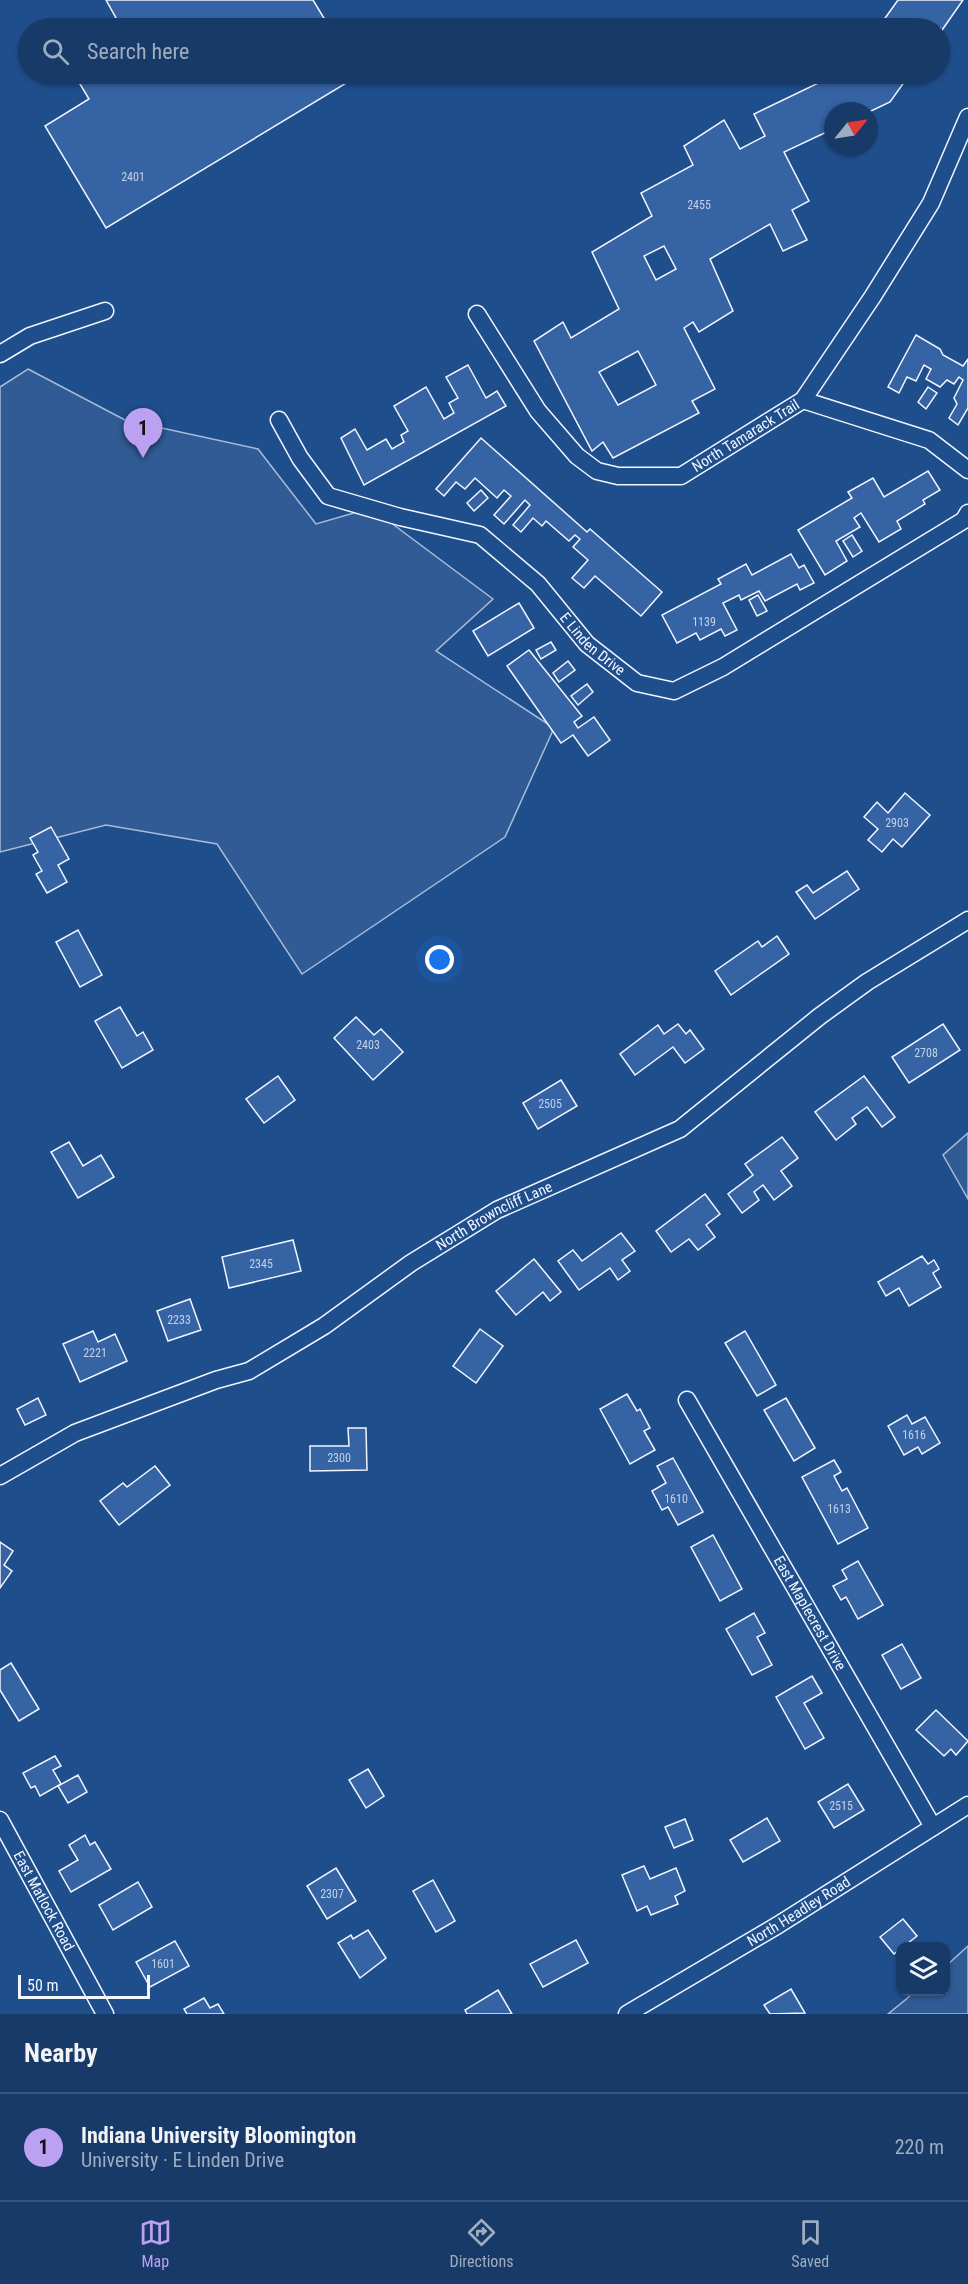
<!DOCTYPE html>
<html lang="en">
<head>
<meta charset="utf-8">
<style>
  body { margin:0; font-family:"Roboto Condensed",sans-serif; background:#244571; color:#f1f3f6 }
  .controls { position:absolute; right:18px; bottom:18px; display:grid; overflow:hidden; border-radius:12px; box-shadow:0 2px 4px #0004 }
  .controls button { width:54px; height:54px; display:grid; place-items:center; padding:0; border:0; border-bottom:2px solid #36547d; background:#173a69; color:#f1f3f6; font:30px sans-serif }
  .compass { position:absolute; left:824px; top:102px; width:54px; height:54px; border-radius:50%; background:#173a69; box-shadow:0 2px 4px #0004; rotate:60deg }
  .scale { position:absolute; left:18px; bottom:15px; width:132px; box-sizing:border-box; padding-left:6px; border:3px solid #f2f6ff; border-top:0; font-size:16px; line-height:21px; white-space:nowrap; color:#f2f6ff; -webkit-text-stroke:4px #1f4e8c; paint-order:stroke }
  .you { position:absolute; left:440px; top:960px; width:21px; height:21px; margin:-15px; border:4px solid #fff; border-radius:50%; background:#1a73e8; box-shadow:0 0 0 9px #1a73e833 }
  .badge { display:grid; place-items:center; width:39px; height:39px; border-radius:50%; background:#bca0f2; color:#111; font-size:20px; font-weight:700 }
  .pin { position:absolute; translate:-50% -50px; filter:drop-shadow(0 2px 3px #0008) }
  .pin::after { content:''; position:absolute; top:32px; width:21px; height:18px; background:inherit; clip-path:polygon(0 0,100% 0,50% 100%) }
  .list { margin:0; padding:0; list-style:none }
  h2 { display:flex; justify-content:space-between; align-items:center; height:78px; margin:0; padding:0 24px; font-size:26px }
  h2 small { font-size:20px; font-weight:400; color:#9eadc0 }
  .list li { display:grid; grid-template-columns:39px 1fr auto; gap:18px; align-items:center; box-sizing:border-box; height:108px; padding:0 24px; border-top:2px solid #36547d }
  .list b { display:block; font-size:22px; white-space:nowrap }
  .list p { margin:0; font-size:20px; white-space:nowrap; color:#9eadc0 }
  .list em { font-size:20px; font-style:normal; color:#9eadc0 }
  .icon { flex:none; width:33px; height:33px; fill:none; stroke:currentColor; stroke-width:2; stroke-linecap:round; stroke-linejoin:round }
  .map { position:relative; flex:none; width:968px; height:2014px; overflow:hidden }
  .search { position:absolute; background:#173a69; box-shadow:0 2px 4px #0004; left:18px; right:18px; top:18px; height:66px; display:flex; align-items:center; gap:15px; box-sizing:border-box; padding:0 21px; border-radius:33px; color:#9eadc0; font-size:22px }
  .sheet { height:186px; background:#173a69 }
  nav { display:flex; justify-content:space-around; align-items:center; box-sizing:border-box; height:84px; border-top:2px solid #36547d; background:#173a69; font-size:16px; color:#9eadc0 }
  nav a { display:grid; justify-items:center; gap:3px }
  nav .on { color:#bca0f2 }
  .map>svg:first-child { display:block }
</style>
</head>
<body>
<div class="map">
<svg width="968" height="2014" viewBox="0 0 968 2014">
  <rect width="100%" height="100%" fill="#1f4e8c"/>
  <g fill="#305b95" stroke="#a8bbd7" stroke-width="1.5">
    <path d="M28 369 125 420 258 449 316 524 371 508 493 599 436 651 554 728 505 837 302 974 217 844 106 825 0 852V387Z"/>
    <path d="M968 1133V1199L943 1155Z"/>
    <path d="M968 1946V2014H888L915 1992H946V1966Z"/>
  </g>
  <g fill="#3563a3" stroke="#f2f6ff" stroke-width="1.5" fill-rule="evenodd">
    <path d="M106 0H313L330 28H98L116 18Z"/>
    <path d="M898 0H963L940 33V28H878Z"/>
    <path d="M74 74H357L358 76 106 228 45 126 89 99Z"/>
    <path d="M837 74H910L890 102 869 112 833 111V129L784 152 809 201 792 210 807 240 783 251 770 224 710 259 733 311 699 332 693 322 684 328 715 389 692 401 699 413 613 458 603 442 592 451 534 341 563 322 571 338 619 309 592 252 652 216 641 193 693 165 684 146 724 120 740 149 765 136 754 114ZM664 246 676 269 656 280 644 256ZM638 351 656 385 618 405 599 372Z"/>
    <path d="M916 335 940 349 943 355 963 366 968 359V408L958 425 949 418 957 404 954 398 963 380 959 377 954 384 947 380 940 387 926 379 931 369 924 365 916 381 907 377 899 393 888 387Z"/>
    <path d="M468 365 486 398 497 391 506 406 364 485 341 438 355 429 367 450 386 439 392 449 404 442 401 435 408 431 394 406 426 387 444 419 454 413 449 403 458 398 446 377Z"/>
    <path d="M928 387 937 393 926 409 918 402Z"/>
    <path d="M481 438 587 532 590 529 662 592 641 616 595 576 584 588 572 578 588 560 573 547 580 539 575 535 569 541 546 521 542 526 533 518 521 532 513 525 530 505 525 500 504 524 494 515 511 496 504 490 497 498 475 478 465 489 456 482 444 496 436 489Z"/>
    <path d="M928 471 940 490 923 500 925 504 897 521 901 529 879 542 861 513 854 518 860 527 836 541 847 561 825 575 798 530 852 498 848 492 873 478 884 497Z"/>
    <path d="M481 490 488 498 474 511 467 503Z"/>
    <path d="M852 535 862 551 853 557 843 541Z"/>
    <path d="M791 554 799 568 804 565 814 583 800 590 797 584 765 601 759 591 741 600 739 595 723 603 737 630 725 636 721 629 700 640 696 633 677 643 662 615 721 584 718 579 746 564 752 575Z"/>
    <path d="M758 595 767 611 757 616 749 600Z"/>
    <path d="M519 603 534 628 488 656 473 631Z"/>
    <path d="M551 642 556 650 541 659 536 650Z"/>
    <path d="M529 650 582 716 574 722 578 728 594 717 610 740 588 756 573 735 561 743 507 666Z"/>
    <path d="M568 661 575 670 559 682 553 673Z"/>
    <path d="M587 684 593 692 578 705 571 696Z"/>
    <path d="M905 793 930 815 902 847 893 839 882 852 868 840 878 829 864 817 877 802 888 813Z"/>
    <path d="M51 827 69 859 58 865 67 882 47 893 36 874 42 871 33 855 38 852 30 838Z"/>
    <path d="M847 871 859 889 815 919 796 892 807 885 813 893Z"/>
    <path d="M78 930 102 975 80 987 56 942Z"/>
    <path d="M777 936 789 954 731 995 715 971 758 941 762 947Z"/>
    <path d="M120 1007 137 1036 143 1032 153 1050 122 1068 95 1021Z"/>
    <path d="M356 1017 374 1035 381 1029 403 1052 373 1080 334 1038Z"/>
    <path d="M678 1024 686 1034 690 1030 704 1049 685 1063 673 1047 635 1075 620 1054 658 1025 664 1034Z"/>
    <path d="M943 1024 960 1050 909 1083 892 1057Z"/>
    <path d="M278 1076 295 1100 264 1123 246 1099Z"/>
    <path d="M864 1076 895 1117 882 1127 867 1107 852 1118 856 1124 836 1140 815 1112Z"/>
    <path d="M561 1080 577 1106 538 1129 523 1103Z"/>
    <path d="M782 1137 798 1158 781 1171 792 1186 774 1200 763 1185 754 1192 759 1200 742 1213 728 1194 753 1175 745 1164Z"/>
    <path d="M69 1142 83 1166 101 1155 114 1177 78 1198 51 1152Z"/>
    <path d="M705 1194 720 1214 706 1225 715 1237 698 1250 689 1239 671 1252 656 1231Z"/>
    <path d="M621 1233 635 1251 622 1260 630 1271 618 1280 610 1268 579 1290 558 1261 573 1250 582 1261Z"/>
    <path d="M293 1240 301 1271 229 1288 222 1257Z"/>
    <path d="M922 1256 928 1264 934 1260 939 1269 933 1273 941 1287 909 1306 899 1288 886 1296 878 1282Z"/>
    <path d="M534 1259 561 1292 550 1301 543 1292 516 1315 496 1291Z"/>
    <path d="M190 1299 201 1330 168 1341 157 1311Z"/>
    <path d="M480 1329 503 1346 476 1383 453 1366Z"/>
    <path d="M93 1331 98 1342 115 1334 127 1361 80 1382 63 1344Z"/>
    <path d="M745 1331 776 1385 757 1396 725 1343Z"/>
    <path d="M627 1394 637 1411 640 1409 650 1428 644 1431 655 1450 630 1464 600 1409Z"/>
    <path d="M38 1398 46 1415 25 1425 17 1409Z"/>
    <path d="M786 1398 815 1448 794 1461 764 1410Z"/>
    <path d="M907 1415 912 1424 925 1417 940 1443 922 1454 918 1447 904 1455 888 1426Z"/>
    <path d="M348 1428H366L367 1470 310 1471V1446H349Z"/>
    <path d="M673 1458 703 1512 678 1525 668 1507 662 1510 652 1491 666 1483 657 1466Z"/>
    <path d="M834 1460 841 1472 834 1476 842 1491 847 1488 868 1528 838 1544 802 1477Z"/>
    <path d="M155 1466 170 1485 119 1525 100 1501 123 1483 127 1487Z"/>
    <path d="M713 1535 742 1589 720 1601 691 1547Z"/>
    <path d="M0 1542 13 1551 4 1565 12 1571 0 1588Z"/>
    <path d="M858 1561 883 1605 858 1619 846 1597 841 1600 833 1586 847 1579 842 1570Z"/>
    <path d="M754 1613 765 1633 757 1637 772 1665 752 1675 726 1629Z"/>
    <path d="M902 1644 921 1678 901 1689 882 1655Z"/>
    <path d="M11 1663 39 1709 19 1721 0 1690V1670Z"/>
    <path d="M812 1676 822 1693 804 1703 824 1738 805 1749 776 1697Z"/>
    <path d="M936 1710 968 1741 956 1755 951 1749 944 1756 916 1730Z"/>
    <path d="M55 1756 61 1766 53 1770 61 1784 40 1796 35 1786 31 1788 23 1773Z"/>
    <path d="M368 1769 384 1796 366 1808 349 1780Z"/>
    <path d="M78 1775 87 1792 68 1803 58 1786Z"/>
    <path d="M848 1784 864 1810 834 1828 818 1802Z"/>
    <path d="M767 1818 780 1841 743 1862 730 1840Z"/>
    <path d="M685 1819 693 1840 674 1848 665 1827Z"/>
    <path d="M85 1835 90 1845 95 1842 111 1869 71 1892 59 1871 78 1860 69 1845Z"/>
    <path d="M644 1866 650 1879 676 1868 685 1891 675 1896 678 1904 651 1915 647 1906 637 1911 622 1875Z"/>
    <path d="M336 1868 356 1901 327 1919 307 1886Z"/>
    <path d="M433 1880 455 1921 436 1932 413 1891Z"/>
    <path d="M138 1882 152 1907 113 1930 99 1905Z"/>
    <path d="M903 1919 917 1936 894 1954 880 1937Z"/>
    <path d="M368 1930 386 1958 360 1978 338 1943 351 1935 353 1939Z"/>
    <path d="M576 1940 588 1963 543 1987 530 1964Z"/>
    <path d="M175 1941 189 1966 150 1987 136 1962Z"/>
    <path d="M791 1989 805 2013 770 2014 764 2005Z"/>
    <path d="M498 1990 512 2014H467L465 2010Z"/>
    <path d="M204 1998 210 2008 218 2004 224 2014H187L184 2009Z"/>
  </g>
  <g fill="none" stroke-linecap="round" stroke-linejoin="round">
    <g stroke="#f2f6ff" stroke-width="19">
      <g id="street">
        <path id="s1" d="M477 314 538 411 577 456 597 471 618 476H681L803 400 873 296 931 203 968 117"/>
        <path d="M0 354 30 336 105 311"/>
        <path d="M803 400 929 440 968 470"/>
        <path id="s2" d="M279 420 300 458 328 496 400 517 480 535 538 584 587 644 637 683 674 691 723 667 964 520 968 513"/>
        <path id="s3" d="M687 1400 933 1827"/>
        <path id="s4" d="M0 1476 75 1433 216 1380 249 1371 324 1326 411 1263 497 1210 680 1129 820 1016 867 982 968 920"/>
        <path id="s5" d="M0 1820 105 2014"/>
        <path id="s6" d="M627 2014 778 1925 968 1805"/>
      </g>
    </g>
    <use href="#street" stroke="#1f4e8c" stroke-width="16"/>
  </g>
  <g text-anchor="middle" stroke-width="4.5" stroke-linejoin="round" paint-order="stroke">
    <g font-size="12" fill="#c3d1e8">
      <text x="133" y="181">2401</text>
      <text x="699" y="209">2455</text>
      <text x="704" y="626">1139</text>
      <text x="897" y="827">2903</text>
      <text x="368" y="1049">2403</text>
      <text x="926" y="1057">2708</text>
      <text x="550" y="1108">2505</text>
      <text x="261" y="1268">2345</text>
      <text x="179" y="1324">2233</text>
      <text x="95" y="1357">2221</text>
      <text x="914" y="1439">1616</text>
      <text x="339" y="1462">2300</text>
      <text x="676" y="1503">1610</text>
      <text x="839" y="1513">1613</text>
      <text x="841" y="1810">2515</text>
      <text x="332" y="1898">2307</text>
      <text x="163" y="1968">1601</text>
    </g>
    <g font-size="15" fill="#f2f6ff" stroke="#1f4e8c">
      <text dy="5" stroke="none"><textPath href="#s1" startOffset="360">North Tamarack Trail</textPath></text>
      <text dy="5" stroke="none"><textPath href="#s2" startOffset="405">E Linden Drive</textPath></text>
      <text dy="5" stroke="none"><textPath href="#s4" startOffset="562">North Browncliff Lane</textPath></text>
      <text dy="5" stroke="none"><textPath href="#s3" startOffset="246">East Maplecrest Drive</textPath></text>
      <text dy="5" stroke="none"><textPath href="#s5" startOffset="92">East Matlock Road</textPath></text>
      <text dy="5" stroke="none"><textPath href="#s6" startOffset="200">North Headley Road</textPath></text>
    </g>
  </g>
</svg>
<div class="controls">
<button><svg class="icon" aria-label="layers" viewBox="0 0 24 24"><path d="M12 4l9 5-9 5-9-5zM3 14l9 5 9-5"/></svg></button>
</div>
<svg class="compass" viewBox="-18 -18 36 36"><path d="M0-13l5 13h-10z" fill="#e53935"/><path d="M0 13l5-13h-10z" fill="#9eadc0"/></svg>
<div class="scale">50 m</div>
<div class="you"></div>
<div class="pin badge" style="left:143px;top:458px">1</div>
<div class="search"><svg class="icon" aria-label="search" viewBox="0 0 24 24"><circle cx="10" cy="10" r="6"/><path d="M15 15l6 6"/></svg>Search here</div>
</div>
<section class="sheet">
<h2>Nearby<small></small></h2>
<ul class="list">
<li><span class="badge">1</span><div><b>Indiana University Bloomington</b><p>University · E Linden Drive</p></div><em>220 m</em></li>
</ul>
</section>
<nav>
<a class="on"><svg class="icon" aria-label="map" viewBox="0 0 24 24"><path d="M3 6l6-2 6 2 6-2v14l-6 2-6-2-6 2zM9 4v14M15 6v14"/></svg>Map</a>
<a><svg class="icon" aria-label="directions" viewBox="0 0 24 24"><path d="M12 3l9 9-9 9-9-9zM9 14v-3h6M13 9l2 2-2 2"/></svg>Directions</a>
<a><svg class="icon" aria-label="saved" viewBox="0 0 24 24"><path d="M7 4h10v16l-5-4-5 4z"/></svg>Saved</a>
</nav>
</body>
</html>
